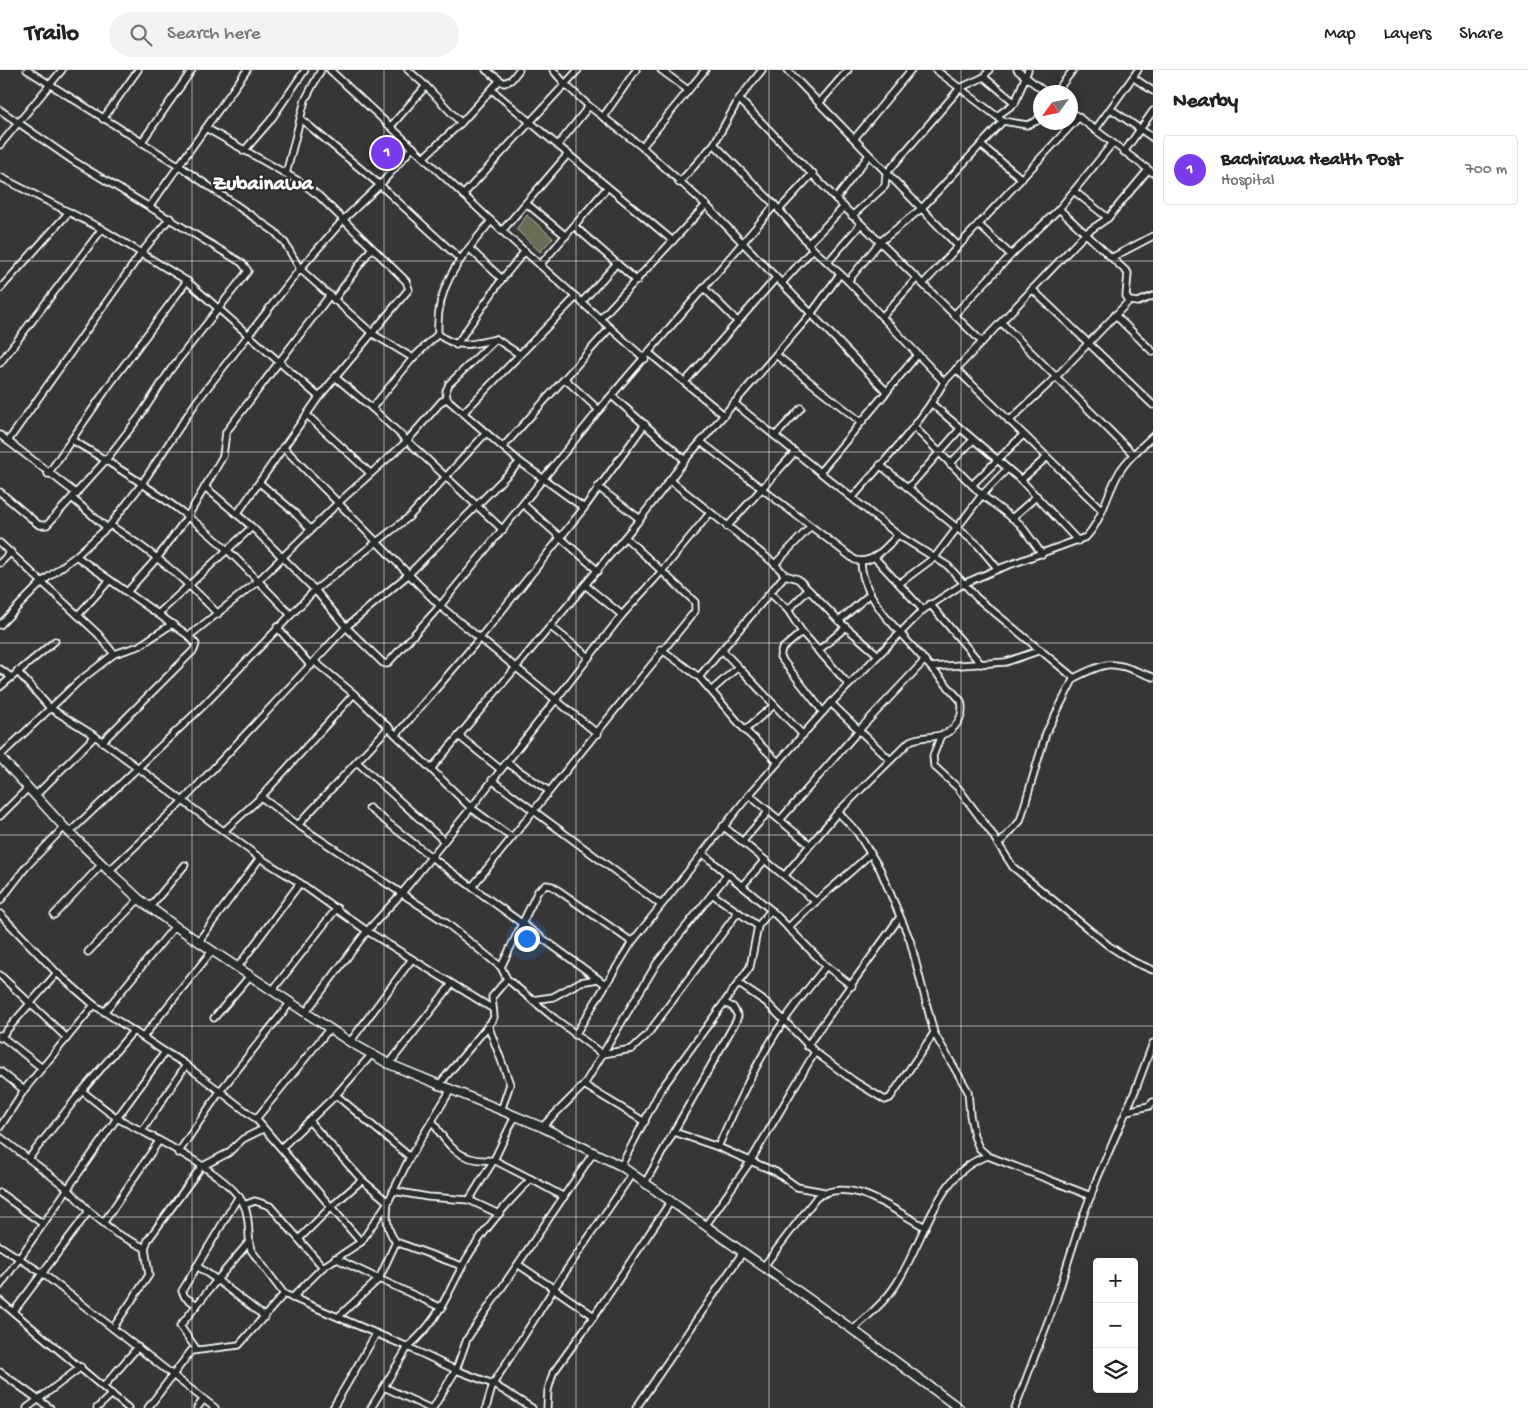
<!DOCTYPE html>
<html lang="en">
<head>
<meta charset="utf-8">
<style>
  body { margin:0; font-family:"Gochi Hand",sans-serif; background:#f2f2f2; color:#202124 }
  .controls { position:absolute; right:15px; bottom:15px; display:grid; overflow:hidden; border-radius:5px; box-shadow:0 2px 12px #0003 }
  .controls button { width:45px; height:45px; display:grid; place-items:center; padding:0; border:0; border-bottom:1px solid #e0e0e0; background:#fff; color:#202124; font:25px sans-serif }
  .compass { position:absolute; left:1033px; top:15px; width:45px; height:45px; border-radius:50%; background:#fff; box-shadow:0 2px 12px #0003; rotate:237deg }
  .you { position:absolute; left:526px; top:868px; width:18px; height:18px; margin:-12px; border:4px solid #fff; border-radius:50%; background:#1a73e8; box-shadow:0 0 0 8px #1a73e833 }
  .badge { display:grid; place-items:center; width:32px; height:32px; border-radius:50%; background:#7c3aed; color:#fff; font-size:16px; font-weight:700 }
  .pin { position:absolute; translate:-50% -50%; border:2px solid #fff; box-shadow:0 1px 5px #0006 }
  .list { margin:0; padding:0; list-style:none }
  h2 { display:flex; justify-content:space-between; align-items:center; height:65px; margin:0; padding:0 20px; font-size:21px }
  h2 small { font-size:16px; font-weight:400; color:#757577 }
  .list li { display:grid; grid-template-columns:32px 1fr auto; gap:15px; align-items:center; box-sizing:border-box; height:70px; margin:0 10px 10px; padding:0 10px; border:1px solid #e0e0e0; border-radius:5px }
  .list b { display:block; font-size:19px; white-space:nowrap }
  .list p { margin:0; font-size:16px; white-space:nowrap; color:#757577 }
  .list em { font-size:16px; font-style:normal; color:#757577 }
  .icon { flex:none; width:28px; height:28px; fill:none; stroke:currentColor; stroke-width:2; stroke-linecap:round; stroke-linejoin:round }
  .map { position:relative; flex:none; width:1153px; height:1338px; overflow:hidden }
  header { display:flex; align-items:center; gap:30px; box-sizing:border-box; height:70px; padding:0 25px; background:#fff; border-bottom:1px solid #e0e0e0 }
  header strong { font-size:24px }
  nav { display:flex; gap:28px; margin-inline-start:auto; font-size:18px }
  .search { width:350px; height:45px; background:#f2f2f2; display:flex; align-items:center; gap:12px; box-sizing:border-box; padding:0 18px; border-radius:28px; color:#757577; font-size:19px }
  main { display:flex }
  aside { flex:1; background:#fff }
  .map>svg:first-child { display:block }
</style>
</head>
<body>
<header>
<strong>Trailo</strong>
<div class="search"><svg class="icon" aria-label="search" viewBox="0 0 24 24"><circle cx="10" cy="10" r="6"/><path d="M15 15l6 6"/></svg>Search here</div>
<nav><a>Map</a><a>Layers</a><a>Share</a></nav>
</header>
<main>
<div class="map">
<svg width="1153" height="1338" viewBox="0 0 1153 1338">
  <rect width="100%" height="100%" fill="#373636"/>
  <filter id="ink" filterUnits="userSpaceOnUse"><feTurbulence type="fractalNoise" baseFrequency=".02" numOctaves="2"/><feDisplacementMap in="SourceGraphic" scale="10" xChannelSelector="R" yChannelSelector="G"/><feConvolveMatrix kernelMatrix="1 2 1 2 8 2 1 2 1" color-interpolation-filters="sRGB"/></filter>
  <g filter="url(#ink)">
    <path fill="#676e53" stroke="#b3b6a9" d="M527 145 553 168 540 182 516 159Z"/>
    <g fill="none" stroke-linecap="round" stroke-linejoin="round">
      <g stroke="#fff" stroke-width="9">
        <g id="minor">
          <path d="M27 0 178 95 275 162 285 173 300 199 373 264 413 288"/>
          <path d="M330 0 502 161 645 289"/>
          <path d="M408 0 426 16 461 53"/>
          <path d="M486 0 504 13 511 10 519 0"/>
          <path d="M553 0 566 15 589 36 642 77 706 135 887 322"/>
          <path d="M661 0 688 20"/>
          <path d="M787 0 958 176"/>
          <path d="M936 0 1003 51 1027 55 1037 51 1040 45"/>
          <path d="M1017 0 1045 22"/>
          <path d="M984 7 1015 33"/>
          <path d="M1134 8 1153 21"/>
          <path d="M492 20 568 84 502 161"/>
          <path d="M1056 22 1073 0"/>
          <path d="M739 29 844 137 982 272"/>
          <path d="M820 32 848 0"/>
          <path d="M1111 39 1153 68"/>
          <path d="M0 40 72 90 242 193 248 201 171 299 140 346 106 390 47 455H39L0 422"/>
          <path d="M1070 41 1153 103"/>
          <path d="M997 46 1015 33 1028 0"/>
          <path d="M603 47 636 0"/>
          <path d="M103 49 138 0"/>
          <path d="M391 56 426 16"/>
          <path d="M206 58 302 113 319 126 406 211 409 219 319 327 237 444"/>
          <path d="M1095 60 1138 0"/>
          <path d="M854 69 911 0"/>
          <path d="M141 73 192 0"/>
          <path d="M714 74 775 135 813 179 848 211 944 312"/>
          <path d="M0 75 62 0"/>
          <path d="M558 75 589 36"/>
          <path d="M981 75 1022 109"/>
          <path d="M413 77 380 115 460 189"/>
          <path d="M642 77 705 0"/>
          <path d="M244 81 270 51 305 0"/>
          <path d="M1124 82 1153 41"/>
          <path d="M568 84 673 171"/>
          <path d="M424 87 461 53 499 11"/>
          <path d="M286 104 305 30 321 0"/>
          <path d="M0 107 102 159 187 211 319 327"/>
          <path d="M679 113 714 74 739 29 762 0"/>
          <path d="M1074 121 1108 148"/>
          <path d="M463 125 578 0"/>
          <path d="M836 129 869 85"/>
          <path d="M526 133 566 166"/>
          <path d="M150 136 247 0"/>
          <path d="M1059 139 1128 203 1126 226 1129 231"/>
          <path d="M779 140 813 103"/>
          <path d="M852 146 885 116 886 104 960 18 984 7 989 0"/>
          <path d="M491 151C462 187 435 214 438 264 457 280 473 274 496 269"/>
          <path d="M978 154 1011 185"/>
          <path d="M574 156 637 211"/>
          <path d="M808 174 844 137"/>
          <path d="M469 178 502 209"/>
          <path d="M1113 187 1153 166"/>
          <path d="M828 192 861 154"/>
          <path d="M540 195 607 118"/>
          <path d="M848 211 880 172 922 138 1003 51"/>
          <path d="M782 213 813 179"/>
          <path d="M923 214 1079 47"/>
          <path d="M704 218 738 252"/>
          <path d="M0 219 69 142"/>
          <path d="M1032 219 1153 335"/>
          <path d="M334 230 371 179"/>
          <path d="M1129 231 1138 232 1153 226"/>
          <path d="M582 232 617 193"/>
          <path d="M955 244 1011 185 1059 139 1112 74"/>
          <path d="M1115 245 1153 282"/>
          <path d="M882 247 917 208"/>
          <path d="M600 249 706 135"/>
          <path d="M1001 252 1133 384"/>
          <path d="M456 275 502 209 525 181"/>
          <path d="M649 283 724 345"/>
          <path d="M776 285 861 352"/>
          <path d="M0 293 102 159"/>
          <path d="M956 299 1102 440"/>
          <path d="M335 307 372 338 503 460"/>
          <path d="M565 309 599 340"/>
          <path d="M685 312 776 208"/>
          <path d="M612 326 685 390"/>
          <path d="M447 329 520 392 584 438"/>
          <path d="M447 329 446 321 449 314 496 269 519 284"/>
          <path d="M734 333 898 465 948 496 977 528 1074 608 1046 663 1020 751 998 775"/>
          <path d="M932 334 1021 410 1078 471"/>
          <path d="M372 338 413 288 438 264"/>
          <path d="M464 342 576 227"/>
          <path d="M307 345 370 403"/>
          <path d="M1009 351 1055 308 1129 231"/>
          <path d="M914 357 982 425 1020 454 1042 484"/>
          <path d="M0 365 77 424"/>
          <path d="M775 366 801 338"/>
          <path d="M72 370C111 393 151 418 187 446 225 474 257 510 290 544"/>
          <path d="M8 371 142 182 170 148"/>
          <path d="M701 372 855 490C873 495 886 477 898 465"/>
          <path d="M283 377 440 536 598 664"/>
          <path d="M503 377 610 258"/>
          <path d="M950 394 973 370"/>
          <path d="M880 395 978 475 998 499"/>
          <path d="M820 402 918 284"/>
          <path d="M48 404 110 314 187 211"/>
          <path d="M670 410 775 494 785 505 798 509 839 551 878 585"/>
          <path d="M1021 410 1046 388"/>
          <path d="M261 414 293 441 311 460"/>
          <path d="M972 415 1023 365"/>
          <path d="M205 417 252 457 315 520 346 557 383 593 387 594 440 536 599 340 775 135"/>
          <path d="M598 417 640 449"/>
          <path d="M908 418 960 359"/>
          <path d="M853 427C885 390 920 355 944 312L1086 163 1108 148 1148 100"/>
          <path d="M72 428 107 458"/>
          <path d="M524 435 598 501"/>
          <path d="M1012 448 1037 426"/>
          <path d="M110 455C153 483 182 506 218 544"/>
          <path d="M727 457 795 382"/>
          <path d="M0 473 98 564 114 584"/>
          <path d="M76 486 189 566 196 574 194 580 102 672"/>
          <path d="M875 488 923 540"/>
          <path d="M0 493 11 482"/>
          <path d="M775 494 810 457"/>
          <path d="M900 513 935 487 982 425 1007 399"/>
          <path d="M585 515 622 545"/>
          <path d="M127 522 158 487 188 446 223 386 226 362 330 225"/>
          <path d="M770 523 788 540 802 562 849 615"/>
          <path d="M930 534 981 594"/>
          <path d="M788 540 808 520"/>
          <path d="M158 544 252 457"/>
          <path d="M78 545 110 510"/>
          <path d="M839 551 870 524"/>
          <path d="M0 555 42 512 76 486 110 455 141 415 197 331 300 199 344 149 380 115 302 50"/>
          <path d="M277 557 311 596"/>
          <path d="M551 557 589 587"/>
          <path d="M802 562 782 579 780 587 823 642"/>
          <path d="M189 566 258 511 338 433 406 372 442 331 447 329"/>
          <path d="M661 579 699 607 745 660 778 692"/>
          <path d="M722 580 803 665"/>
          <path d="M818 581 846 557"/>
          <path d="M315 592 354 624 471 738 511 767"/>
          <path d="M931 597 1006 592 1041 580"/>
          <path d="M0 599 11 607"/>
          <path d="M17 601 50 638 95 666 260 788 300 813 367 861 493 939"/>
          <path d="M699 607 785 505"/>
          <path d="M1074 608C1113 588 1113 593 1153 607"/>
          <path d="M0 617 55 571"/>
          <path d="M712 620 738 597"/>
          <path d="M831 633 890 690"/>
          <path d="M745 660 774 635"/>
          <path d="M397 664 480 568 584 438 645 354"/>
          <path d="M941 665 933 686 934 696 958 718 990 761 1013 797 1109 876 1134 892 1153 900"/>
          <path d="M459 666 500 699"/>
          <path d="M0 686 78 612 114 584 139 576 172 554"/>
          <path d="M357 692 444 771"/>
          <path d="M506 692 549 721"/>
          <path d="M432 698 640 449 685 390 811 244 840 204"/>
          <path d="M492 710 661 835"/>
          <path d="M36 725 95 666"/>
          <path d="M749 725 809 774"/>
          <path d="M261 727 298 755 445 852 501 897 507 909 554 948 602 984 632 979 647 965 738 842"/>
          <path d="M369 738 431 787 605 914"/>
          <path d="M838 742 857 762 880 799 910 870 934 963 968 1021 970 1045 974 1066 979 1078 988 1086"/>
          <path d="M0 746 28 718"/>
          <path d="M780 750 860 659 925 590"/>
          <path d="M298 755 389 657"/>
          <path d="M723 756 815 831"/>
          <path d="M224 761 261 727 354 624"/>
          <path d="M70 762 202 637 315 520 409 447 486 363"/>
          <path d="M743 771 769 741"/>
          <path d="M702 783 771 840 826 896 852 916"/>
          <path d="M109 801 183 731 346 557 409 504 520 392"/>
          <path d="M785 805 838 742 910 671C920 666 930 668 941 665 956 661 965 645 961 631L885 546C873 529 862 514 861 492"/>
          <path d="M742 816 765 790"/>
          <path d="M472 817 695 541V532L625 467"/>
          <path d="M712 824 758 856"/>
          <path d="M0 831 26 797 64 757"/>
          <path d="M150 837 185 795"/>
          <path d="M0 844 57 903 94 935 24 1020"/>
          <path d="M54 845 102 794"/>
          <path d="M788 858C814 831 844 809 871 783"/>
          <path d="M198 872 260 788"/>
          <path d="M88 882 139 829"/>
          <path d="M501 897 538 821 546 815 552 816 632 872"/>
          <path d="M237 898 300 813"/>
          <path d="M0 905 67 968"/>
          <path d="M739 914 767 933 815 982 854 1011 885 1030 890 1028 934 963"/>
          <path d="M272 921 337 838"/>
          <path d="M532 930 553 927 580 912 598 909"/>
          <path d="M105 941 175 856"/>
          <path d="M306 942 367 861 402 823 471 738 622 545 662 501 710 443"/>
          <path d="M214 948 250 906"/>
          <path d="M488 955 510 1014 501 1041"/>
          <path d="M0 965 42 998"/>
          <path d="M575 965 632 872 749 725 831 633 923 540 963 514 998 499 1086 467C1103 449 1107 422 1120 401 1129 387 1141 377 1153 366"/>
          <path d="M143 967 212 881"/>
          <path d="M0 968 57 903"/>
          <path d="M350 972 412 889"/>
          <path d="M807 976 900 847"/>
          <path d="M165 982 182 992 256 1049 330 958"/>
          <path d="M389 994 452 914"/>
          <path d="M0 1001 24 1020 0 1057"/>
          <path d="M584 1015 645 1052"/>
          <path d="M438 1016 492 951 494 947 492 927 507 909"/>
          <path d="M82 1021C94 1030 106 1041 119 1049 150 1066 230 1104 244 1135 251 1150 247 1165 251 1180L284 1224 408 1277C439 1249 443 1232 462 1197 479 1165 505 1135 531 1109L564 1127"/>
          <path d="M336 1025 410 1087 450 1021"/>
          <path d="M1127 1041 1149 1036 1153 1032"/>
          <path d="M515 1046 494 1090 531 1109"/>
          <path d="M256 1049 361 1172"/>
          <path d="M432 1050C447 1077 461 1093 494 1090L469 1130 499 1144"/>
          <path d="M309 1051 362 1110 388 1132C386 1148 386 1159 396 1172"/>
          <path d="M542 1057 584 1015 657 893 728 804"/>
          <path d="M142 1061 186 995"/>
          <path d="M674 1062 718 1077 776 1102 797 1117 824 1122"/>
          <path d="M0 1067 67 1118 89 1141 14 1241"/>
          <path d="M718 1077C737 1034 757 990 784 951 797 932 812 914 826 896"/>
          <path d="M281 1078 336 1025 372 984"/>
          <path d="M178 1083 221 1020 291 932"/>
          <path d="M29 1088 82 1021 133 961"/>
          <path d="M621 1096 660 1021 750 897 758 856 771 840"/>
          <path d="M645 1113 736 951 738 946 733 937 724 933"/>
          <path d="M393 1121 428 1127 469 1130"/>
          <path d="M0 1123 43 1154"/>
          <path d="M244 1135 255 1131 270 1136 323 1197"/>
          <path d="M89 1141 117 1164 145 1178"/>
          <path d="M104 1152 159 1071"/>
          <path d="M706 1155 750 1092 815 982"/>
          <path d="M299 1169 331 1137 362 1110"/>
          <path d="M249 1172 217 1210 265 1247"/>
          <path d="M0 1176 42 1203 215 1338"/>
          <path d="M335 1188 379 1209 396 1172 462 1196"/>
          <path d="M519 1195 594 1246"/>
          <path d="M764 1196 816 1128C850 1104 894 1141 925 1157"/>
          <path d="M0 1216 117 1048 165 982 94 935"/>
          <path d="M292 1228 323 1197 361 1172 388 1132 410 1087"/>
          <path d="M0 1231 128 1338"/>
          <path d="M197 1235 185 1227 182 1221 197 1196"/>
          <path d="M338 1247 379 1209 442 1238"/>
          <path d="M113 1258 149 1205 145 1178 148 1170 201 1097 228 1083 243 1069 263 1059"/>
          <path d="M853 1260C866 1247 882 1235 893 1219 921 1181 936 1100 988 1086L1091 1126"/>
          <path d="M197 1280 180 1256 217 1210 197 1196 239 1126"/>
          <path d="M0 1302 50 1338"/>
          <path d="M103 1317 138 1277"/>
          <path d="M384 1317 429 1338"/>
          <path d="M27 1338 81 1297"/>
          <path d="M97 1338 112 1324"/>
          <path d="M148 1338 191 1281 239 1275 284 1224"/>
          <path d="M197 1338 204 1329"/>
          <path d="M333 1338 376 1264"/>
          <path d="M371 1338 408 1277 456 1300 493 1314 532 1338"/>
          <path d="M433 1338 456 1300 467 1269 594 1082"/>
          <path d="M486 1338 493 1314 555 1217 632 1104"/>
          <path d="M547 1338 548 1320 553 1303 594 1246 671 1131"/>
          <path d="M636 1338 743 1182"/>
          <path d="M1015 1338 1055 1233 1080 1154 1097 1109 1135 1021 1153 973"/>
        </g>
      </g>
      <g stroke="#fff" stroke-width="11">
        <path id="tertiary" d="M0 687 64 757 109 801 139 829 175 856 350 972 389 994 542 1057 621 1096 853 1260 959 1338"/>
      </g>
      <use href="#minor" stroke="#2a2d2e" stroke-width="5.5"/>
      <use href="#tertiary" stroke="#2a2d2e" stroke-width="8"/>
    </g>
  </g>
  <path fill="none" stroke="#fff" stroke-width="1" stroke-opacity="0.55" d="M192 0V1338M384 0V1338M576 0V1338M769 0V1338M961 0V1338M0 191H1153M0 382H1153M0 573H1153M0 765H1153M0 956H1153M0 1147H1153"/>
  <g text-anchor="middle" stroke-width="4" stroke-linejoin="round" paint-order="stroke">
    <g font-size="21" font-weight="bold" fill="#fff" stroke="#2a2d2e">
      <text x="263" y="119">Zubainawa</text>
    </g>
  </g>
</svg>
<div class="controls">
<button>+</button>
<button>−</button>
<button><svg class="icon" aria-label="layers" viewBox="0 0 24 24"><path d="M12 4l9 5-9 5-9-5zM3 14l9 5 9-5"/></svg></button>
</div>
<svg class="compass" viewBox="-18 -18 36 36"><path d="M0-13l5 13h-10z" fill="#e53935"/><path d="M0 13l5-13h-10z" fill="#757577"/></svg>
<div class="you"></div>
<div class="pin badge" style="left:387px;top:83px">1</div>
</div>
<aside>
<h2>Nearby<small></small></h2>
<ul class="list">
<li><span class="badge">1</span><div><b>Bachirawa Health Post</b><p>Hospital</p></div><em>700 m</em></li>
</ul>
</aside>
</main>
</body>
</html>
